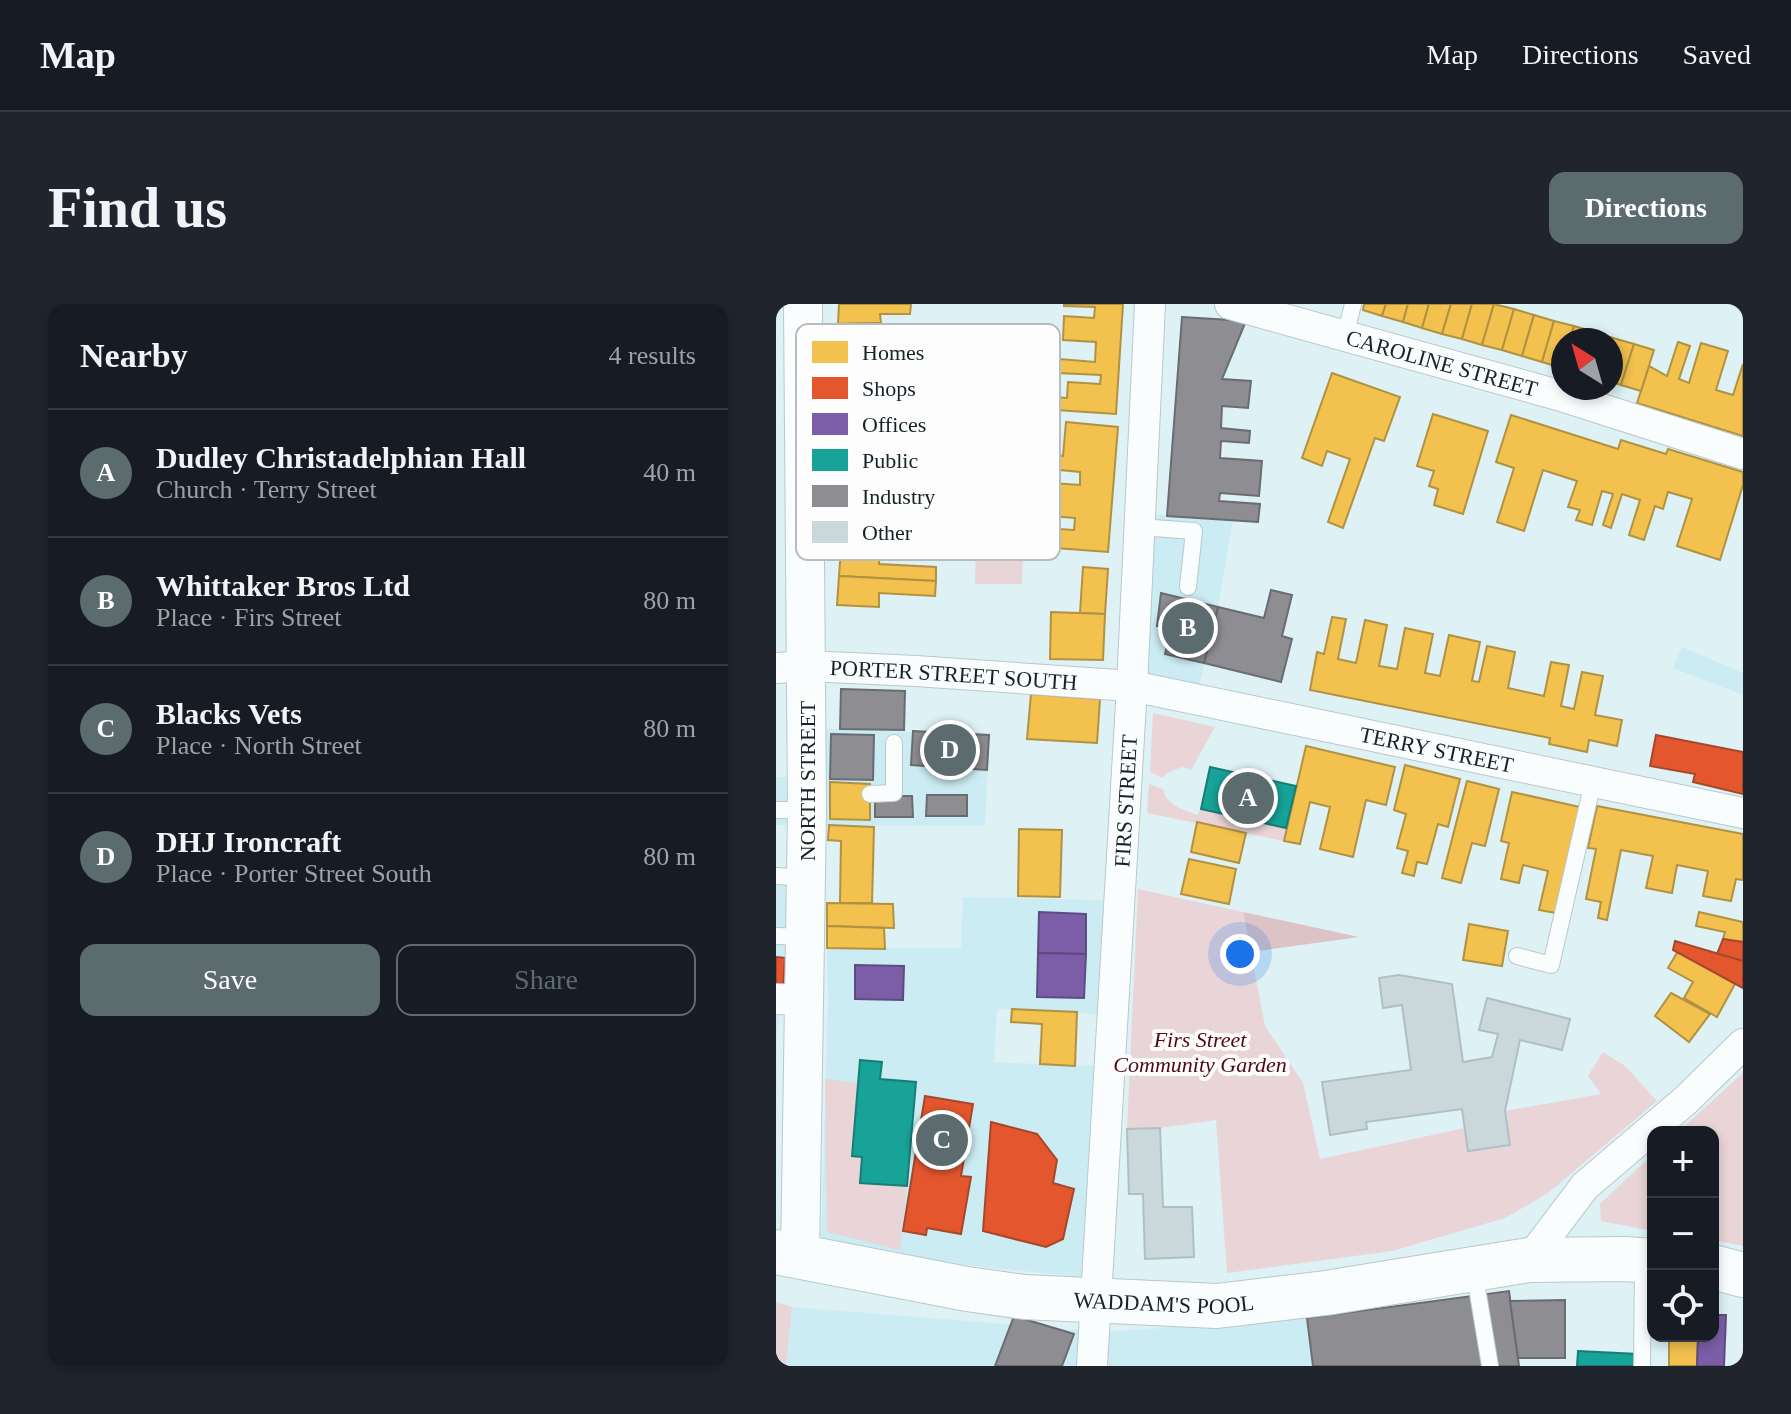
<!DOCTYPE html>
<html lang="en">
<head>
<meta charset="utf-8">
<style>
  body { margin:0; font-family:Georgia,serif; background:#20242c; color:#f1f3f6 }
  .controls { position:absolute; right:24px; bottom:24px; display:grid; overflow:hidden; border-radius:16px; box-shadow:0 4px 12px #0003 }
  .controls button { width:72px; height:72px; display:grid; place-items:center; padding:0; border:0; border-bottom:2px solid #363941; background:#171b24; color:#f1f3f6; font:40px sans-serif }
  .compass { position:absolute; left:775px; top:24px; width:72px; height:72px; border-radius:50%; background:#171b24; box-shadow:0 4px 12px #0003; rotate:323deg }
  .you { position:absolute; left:464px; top:650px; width:28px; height:28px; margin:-20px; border:6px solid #fff; border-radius:50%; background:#1a73e8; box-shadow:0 0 0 12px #1a73e833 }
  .badge { display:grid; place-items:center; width:52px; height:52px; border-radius:50%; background:#5c6b6e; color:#fff; font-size:26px; font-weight:700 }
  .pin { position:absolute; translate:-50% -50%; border:4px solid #fff; box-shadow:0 2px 8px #0006 }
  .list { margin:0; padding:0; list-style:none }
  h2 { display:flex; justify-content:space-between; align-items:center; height:104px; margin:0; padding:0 32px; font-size:34px }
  h2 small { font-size:26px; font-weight:400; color:#9ea1a6 }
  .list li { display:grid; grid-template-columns:52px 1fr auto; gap:24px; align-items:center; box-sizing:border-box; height:128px; padding:0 32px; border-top:2px solid #363941 }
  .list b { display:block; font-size:30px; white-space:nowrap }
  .list p { margin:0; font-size:26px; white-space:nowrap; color:#9ea1a6 }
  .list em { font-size:26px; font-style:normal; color:#9ea1a6 }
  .actions { display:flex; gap:16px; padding:24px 32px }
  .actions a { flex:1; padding:18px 0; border:2px solid #5c6b6e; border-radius:16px; text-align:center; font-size:28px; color:#5c6b6e }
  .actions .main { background:#5c6b6e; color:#fff }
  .icon { flex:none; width:44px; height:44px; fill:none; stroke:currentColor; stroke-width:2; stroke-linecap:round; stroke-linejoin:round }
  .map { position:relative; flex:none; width:967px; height:1062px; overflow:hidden; border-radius:16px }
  header { display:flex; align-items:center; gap:48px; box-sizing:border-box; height:112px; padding:0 40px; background:#171b24; border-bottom:2px solid #363941 }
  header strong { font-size:38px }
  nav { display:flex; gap:44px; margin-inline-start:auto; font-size:28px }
  .intro { display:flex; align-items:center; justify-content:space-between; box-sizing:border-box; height:192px; padding:0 48px }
  h1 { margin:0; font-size:56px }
  .button { padding:20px 36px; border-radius:16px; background:#5c6b6e; color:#fff; font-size:28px; font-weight:700 }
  main { display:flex; gap:48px; padding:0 48px }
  aside { flex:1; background:#171b24; border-radius:16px; box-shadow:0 4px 12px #0003 }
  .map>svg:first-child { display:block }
</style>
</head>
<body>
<header>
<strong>Map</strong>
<nav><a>Map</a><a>Directions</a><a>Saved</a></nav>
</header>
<div class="intro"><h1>Find us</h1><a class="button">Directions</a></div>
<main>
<aside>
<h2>Nearby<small>4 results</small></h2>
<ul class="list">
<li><span class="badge">A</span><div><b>Dudley Christadelphian Hall</b><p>Church · Terry Street</p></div><em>40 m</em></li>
<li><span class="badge">B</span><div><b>Whittaker Bros Ltd</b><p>Place · Firs Street</p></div><em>80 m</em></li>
<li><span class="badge">C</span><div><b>Blacks Vets</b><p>Place · North Street</p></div><em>80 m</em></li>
<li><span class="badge">D</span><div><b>DHJ Ironcraft</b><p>Place · Porter Street South</p></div><em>80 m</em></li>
</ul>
<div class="actions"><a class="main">Save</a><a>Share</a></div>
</aside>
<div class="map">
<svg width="967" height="1062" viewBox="0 0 967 1062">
  <rect width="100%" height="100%" fill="#def1f5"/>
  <g fill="#ccecf3">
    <path d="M364 209 457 216 442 303 420 395 356 382Z"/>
    <path d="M906 343 967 369V391L897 364Z"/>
    <path d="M52 425 213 431 209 522 0 521V473H31L46 427Z"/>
    <path d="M0 564 31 574 30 682 7 683 1 732 0 876Z"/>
    <path d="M187 593 326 596 344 593 337 711 221 705 218 758 299 762 334 760 328 870 305 973 45 946 52 692 51 644H185Z"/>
    <path d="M733 987 743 1062H10L16 1003 328 1028 531 1014Z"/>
  </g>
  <g fill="#e9d4d7">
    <path d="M200 237 247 241 246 280H199Z"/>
    <path d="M377 409 439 423 415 466 406 463 391 469 387 474 374 468Z"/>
    <path d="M373 480 387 485C391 502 406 505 421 511L425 505 510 524 508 537 371 509Z"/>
    <path d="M362 585 467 608 489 722 527 779 544 855 689 824 693 847 733 841 729 807 825 790 812 772 827 748 849 762 881 797 772 889 729 914 616 947 451 969 440 816 384 824 351 825Z"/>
    <path d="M967 769V942L937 936V828H902Z"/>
    <path d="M49 775 82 779 76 852 86 853 84 879 131 882 124 946 51 928Z"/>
    <path d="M877 850V927L825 917 824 900Z"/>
    <path d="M0 998 16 1003 10 1062H0Z"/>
  </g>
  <path fill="#dcc3c6" d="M467 608 583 633 475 648Z"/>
  <g fill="#f2c14e" stroke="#b09242" stroke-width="2">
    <path d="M63 0H135L134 10H104L105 19 62 20Z"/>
    <path d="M288 0H347L340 110 265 105V92L291 94 292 78 324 80 325 71 282 69 284 55 319 58 320 38 287 36 288 12 318 14 319 3 288 2Z"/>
    <path d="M588 0H610L606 12 587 6Z"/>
    <path d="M610 0H632L627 18 606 12Z"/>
    <path d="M632 0H653L646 24 627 18Z"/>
    <path d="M653 0H675L666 30 646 24Z"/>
    <path d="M675 0H696L686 35 666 30Z"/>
    <path d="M696 0H718L706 41 686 35Z"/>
    <path d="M718 0 738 5 726 46 706 41Z"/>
    <path d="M738 5 758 11 746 52 726 46Z"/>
    <path d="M758 11 778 17 766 58 746 52Z"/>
    <path d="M778 17 798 22 794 36H787L786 64 766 58Z"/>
    <path d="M105 19V25L136 24V42L64 44 62 20Z"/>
    <path d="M798 22 818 28 816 36H794Z"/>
    <path d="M818 28 837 34 835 42V36H816Z"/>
    <path d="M837 34 858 40 845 81 835 78Z"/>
    <path d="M902 38 914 42 903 75 913 79 925 39 952 47 940 86 957 91 967 60V132L861 99 873 62 891 72Z"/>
    <path d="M858 40 878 46 865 87 845 81Z"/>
    <path d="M556 69 624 93 608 137 599 134 567 224 552 218 574 155 551 147 546 162 526 154Z"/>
    <path d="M657 110 712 127 687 210 658 201 662 185 653 182 658 167 641 162Z"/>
    <path d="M735 111 842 145 845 136 890 150 892 145 967 168V181L944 256 901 242 916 195 892 188 887 205 879 202 868 236 853 231 864 196 846 190 835 224 827 221 837 190 826 187 816 221 800 216 804 206 792 203 801 177 767 166 748 227 721 218 738 164 720 158Z"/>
    <path d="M290 118 342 123 332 248 266 243 267 224 298 226 299 214 273 212 276 179 304 181V168L274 165 275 151 287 152Z"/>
    <path d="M65 245 104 248 103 260 160 263V277L63 272Z"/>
    <path d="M307 263 332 265 329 310 304 309Z"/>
    <path d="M63 272 160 277 159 292 103 289V303L61 301Z"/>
    <path d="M275 308 329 310 327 356 274 355Z"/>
    <path d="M556 313 570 315 562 355 580 359 589 316 611 321 603 362 621 365 629 324 657 330 649 369 664 372 673 331 704 338 696 377 703 378 711 342 739 348 732 384 768 392 775 358 793 361 785 402 798 405 806 368 827 372 819 411 846 416 841 442 813 436 811 448 773 440 774 434 534 386 541 348 548 350Z"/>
    <path d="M255 390 324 395 321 439 251 435Z"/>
    <path d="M530 442 619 463 610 501 590 496 577 553 544 545 554 503 534 498 524 540 508 537Z"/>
    <path d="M629 461 684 475 672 523 662 520 651 560 641 558 638 572 626 569 632 547 621 544 630 510 618 506Z"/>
    <path d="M691 477 723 485 709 542 696 539 685 579 666 574Z"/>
    <path d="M54 478 94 480V516L54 515Z"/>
    <path d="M736 488 804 503 780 609 763 606 772 567 747 561 743 579 725 575 733 539 725 537Z"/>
    <path d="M821 502 967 530V576L960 575 955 597 927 592 932 567 901 561 896 589 870 584 877 552 845 546 831 616 822 614 825 598 810 595 820 545 812 544Z"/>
    <path d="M421 518 470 529 463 559 415 548Z"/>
    <path d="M53 521 98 523 96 599H64L65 537 52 536Z"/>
    <path d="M243 525 286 526 284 593 242 592Z"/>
    <path d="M413 555 460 565 453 600 405 590Z"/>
    <path d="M51 599 117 600 118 624 51 622Z"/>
    <path d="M923 608 967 618V638L947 635 949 628 920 622Z"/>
    <path d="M693 620 732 627 726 662 687 656Z"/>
    <path d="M51 622 108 624 109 645 51 644Z"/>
    <path d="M902 647 959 680 941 713 908 694 917 678 892 664Z"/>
    <path d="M895 689 934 710 913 738 879 712Z"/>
    <path d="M236 705 301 708 299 762 264 760 266 720 235 718Z"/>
    <path d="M893 1032H922L921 1062H893Z"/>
  </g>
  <g fill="#e4572e" stroke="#a6472c" stroke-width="2">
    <path d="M880 431 967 448V490L917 478 919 470 874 462Z"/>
    <path d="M947 635 967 638V657L941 650Z"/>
    <path d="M899 637 967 657V684L897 646Z"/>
    <path d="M0 653 9 654 7 683 0 682Z"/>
    <path d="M149 792 197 800 185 872 195 873 185 930 151 924 150 931 127 927Z"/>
    <path d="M215 818 261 830 281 856 277 879 298 885 287 935 270 943 207 927Z"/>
  </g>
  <g fill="#7b5ea7" stroke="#5d4c80" stroke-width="2">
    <path d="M263 608 310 610V650L262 649Z"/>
    <path d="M262 649 310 650 308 694 261 693Z"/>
    <path d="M79 661 128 662 127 696 79 695Z"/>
    <path d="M937 1011H950L948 1062H921L922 1032H937Z"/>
  </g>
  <g fill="#17a398" stroke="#177d76" stroke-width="2">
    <path d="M434 463 520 482 510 524 425 505Z"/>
    <path d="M84 756 106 758 104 775 140 778 131 882 84 879 86 853 76 852Z"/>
    <path d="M802 1047 862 1050V1062H801Z"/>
  </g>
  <g fill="#8d8d92" stroke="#696d72" stroke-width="2">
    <path d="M406 13 470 17 446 75 475 77 472 104 446 102 445 124 474 127 473 139 445 137 444 154 486 157 483 192 444 189 443 197 484 200 482 218 391 212Z"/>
    <path d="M495 286 516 291 506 332 516 335 505 378 428 359 442 303 488 314Z"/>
    <path d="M385 289 442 303 428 359 389 350 395 326 381 322Z"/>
    <path d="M65 385 129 387 128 426 64 425Z"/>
    <path d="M137 427 213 431 211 466 135 461Z"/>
    <path d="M55 430 98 431 97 476 54 475Z"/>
    <path d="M151 491H191V512H150Z"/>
    <path d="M99 492H136L137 513H99Z"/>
    <path d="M733 987 743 1062H537L531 1014Z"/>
    <path d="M789 996V1054H742L734 997Z"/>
    <path d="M238 1012 298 1030 286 1062H219Z"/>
  </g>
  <g fill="#cad8dc" stroke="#b0bfc2" stroke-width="2">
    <path d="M623 671 676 680 687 758 716 753 722 730 703 726 711 694 794 715 786 746 744 736 729 807 734 841 692 847 686 805 590 818 591 825 554 831 546 778 635 766 626 701 607 704 603 674Z"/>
    <path d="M384 824 387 903H416L418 953 369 955 367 890H353L351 825Z"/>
  </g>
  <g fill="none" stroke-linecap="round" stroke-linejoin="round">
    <g stroke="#b9c8cb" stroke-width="18">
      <g id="service">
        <path d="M569 32 577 0"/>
        <path d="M364 223 418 227 412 283"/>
        <path d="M94 490 118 489V439"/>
        <path d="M0 506H30"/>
        <path d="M0 572 31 574"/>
        <path d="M0 632 30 633"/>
        <path d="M741 652 775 661 817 478"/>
        <path d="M698 966 714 1062"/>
        <path d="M866 1062 867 960"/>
      </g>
    </g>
    <g stroke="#b9c8cb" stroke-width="32">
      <g id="minor">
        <path id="s1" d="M454 0 782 91 967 150"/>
        <path id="s2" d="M0 364 31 362 140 367 356 382 967 509"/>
        <path d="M0 695 29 696"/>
        <path d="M753 956 809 882 910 796 967 740"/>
        <path id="s3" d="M316 1062 356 382 374 0"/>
      </g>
    </g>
    <g stroke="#b9c8cb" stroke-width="40">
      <path id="tertiary" d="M24 954 31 506 27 0"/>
    </g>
    <g stroke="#b9c8cb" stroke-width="46">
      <g id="secondary">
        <path id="s4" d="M0 948 191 985 248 993 441 1002 550 989 753 956 849 955 877 957"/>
        <path d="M937 963 967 971"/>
      </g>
    </g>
    <use href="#service" stroke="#fafdfe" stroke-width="16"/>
    <use href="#minor" stroke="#fafdfe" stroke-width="30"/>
    <use href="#tertiary" stroke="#fafdfe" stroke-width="38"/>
    <use href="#secondary" stroke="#fafdfe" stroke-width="44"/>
  </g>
  <g text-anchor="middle" stroke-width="8" stroke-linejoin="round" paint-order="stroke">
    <g font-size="22" fill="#162326" stroke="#fdfdfd">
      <text dy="8" stroke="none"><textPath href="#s1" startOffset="220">CAROLINE STREET</textPath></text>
      <text dy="8" stroke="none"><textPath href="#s2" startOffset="178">PORTER STREET SOUTH</textPath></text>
      <text dy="8" stroke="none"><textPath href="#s2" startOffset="668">TERRY STREET</textPath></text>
      <text transform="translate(31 477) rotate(-90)" y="8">NORTH STREET</text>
      <text dy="8" stroke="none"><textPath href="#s3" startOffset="566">FIRS STREET</textPath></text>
      <text dy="8" stroke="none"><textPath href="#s4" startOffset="392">WADDAM'S POOL</textPath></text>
    </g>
    <g font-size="22" font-style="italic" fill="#500716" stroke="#fdfdfd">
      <text x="424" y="743">Firs Street<tspan x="424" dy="25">Community Garden</tspan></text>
    </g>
  </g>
  <rect x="20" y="20" width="264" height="236" rx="12" fill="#fdfdfd" stroke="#b8bcbc" stroke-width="2"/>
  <rect x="36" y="37" width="36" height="22" fill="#f2c14e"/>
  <rect x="36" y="73" width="36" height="22" fill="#e4572e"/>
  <rect x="36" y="109" width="36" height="22" fill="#7b5ea7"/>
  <rect x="36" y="145" width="36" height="22" fill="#17a398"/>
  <rect x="36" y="181" width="36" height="22" fill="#8d8d92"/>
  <rect x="36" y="217" width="36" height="22" fill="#cad8dc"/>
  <g font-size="22" fill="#162326">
    <text x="86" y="56">Homes</text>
    <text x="86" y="92">Shops</text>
    <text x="86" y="128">Offices</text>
    <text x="86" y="164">Public</text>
    <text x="86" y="200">Industry</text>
    <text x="86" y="236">Other</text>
  </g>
</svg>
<div class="controls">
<button>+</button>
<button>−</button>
<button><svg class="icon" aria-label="locate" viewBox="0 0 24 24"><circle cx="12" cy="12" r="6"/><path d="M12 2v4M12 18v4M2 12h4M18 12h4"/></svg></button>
</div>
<svg class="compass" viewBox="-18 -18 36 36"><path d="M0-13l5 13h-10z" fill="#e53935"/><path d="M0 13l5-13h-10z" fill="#9ea1a6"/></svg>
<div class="you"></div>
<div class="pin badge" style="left:472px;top:494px">A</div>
<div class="pin badge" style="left:412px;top:324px">B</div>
<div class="pin badge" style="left:166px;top:836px">C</div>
<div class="pin badge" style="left:174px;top:446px">D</div>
</div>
</main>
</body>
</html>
